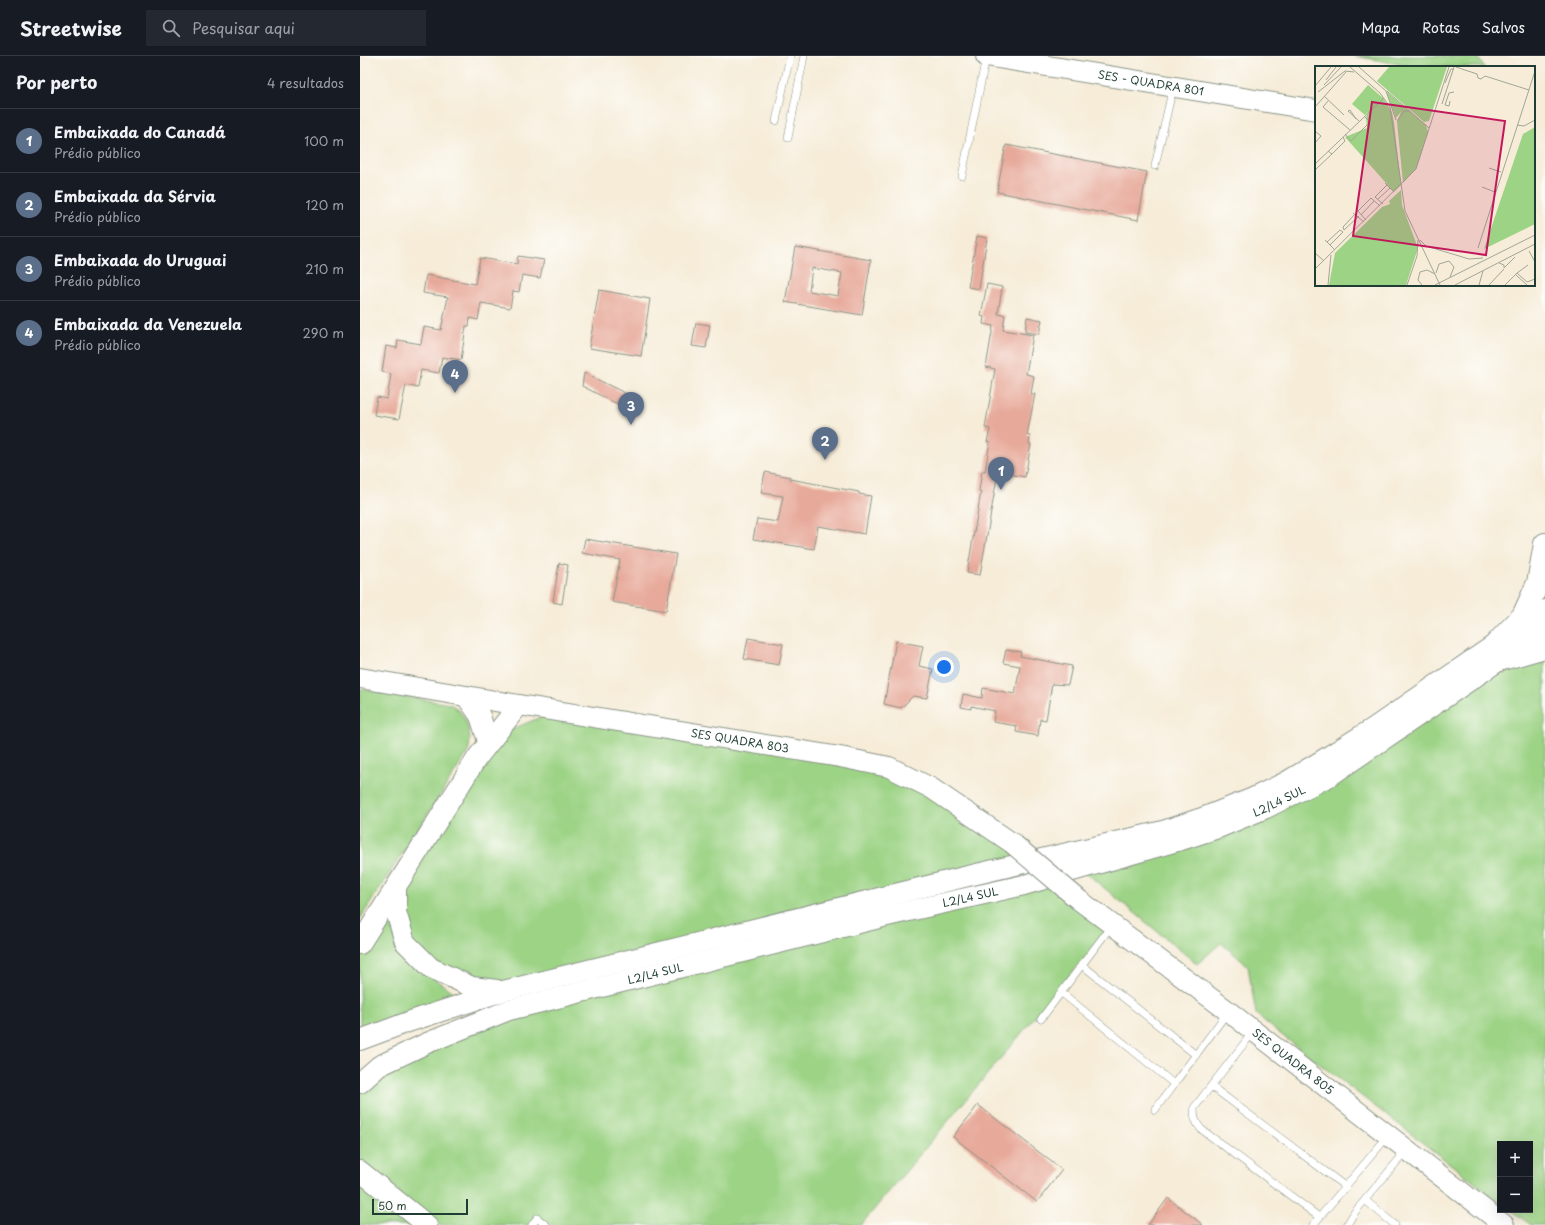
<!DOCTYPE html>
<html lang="pt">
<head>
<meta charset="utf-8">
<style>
  body { margin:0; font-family:"Playpen Sans",sans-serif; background:#242831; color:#f1f3f6 }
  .controls { position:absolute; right:12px; bottom:12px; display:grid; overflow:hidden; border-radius:0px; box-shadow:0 4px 16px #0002 }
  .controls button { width:36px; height:36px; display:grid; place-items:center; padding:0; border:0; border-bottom:1px solid #363941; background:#171b24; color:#f1f3f6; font:20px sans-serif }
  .scale { position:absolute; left:12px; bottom:10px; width:96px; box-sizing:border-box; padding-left:4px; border:2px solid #1f3d34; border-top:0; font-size:11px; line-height:14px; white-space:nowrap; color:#1f3d34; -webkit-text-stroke:3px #fdfcf7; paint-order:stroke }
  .you { position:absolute; left:584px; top:611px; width:14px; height:14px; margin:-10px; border:3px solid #fff; border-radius:50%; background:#1a73e8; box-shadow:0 0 0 6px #1a73e833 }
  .badge { display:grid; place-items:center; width:26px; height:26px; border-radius:50%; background:#c8321e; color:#fff; font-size:13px; font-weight:700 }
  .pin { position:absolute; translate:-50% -33px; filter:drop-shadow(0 1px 2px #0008) }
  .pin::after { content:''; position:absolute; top:21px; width:14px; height:12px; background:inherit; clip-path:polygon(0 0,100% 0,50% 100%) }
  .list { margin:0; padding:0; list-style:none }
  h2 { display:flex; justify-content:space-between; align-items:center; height:52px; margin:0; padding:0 16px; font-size:17px }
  h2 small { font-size:13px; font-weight:400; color:#9ea1a6 }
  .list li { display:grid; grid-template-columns:26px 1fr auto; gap:12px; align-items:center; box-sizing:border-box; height:64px; padding:0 16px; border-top:1px solid #363941 }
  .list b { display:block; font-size:15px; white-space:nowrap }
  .list p { margin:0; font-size:13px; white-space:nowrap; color:#9ea1a6 }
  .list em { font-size:13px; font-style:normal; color:#9ea1a6 }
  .icon { flex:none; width:22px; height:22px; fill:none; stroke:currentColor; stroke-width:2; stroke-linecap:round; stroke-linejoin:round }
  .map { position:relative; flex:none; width:1185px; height:1169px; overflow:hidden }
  header { display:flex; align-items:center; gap:24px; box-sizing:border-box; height:56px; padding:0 20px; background:#171b24; border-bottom:1px solid #363941 }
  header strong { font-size:19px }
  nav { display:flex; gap:22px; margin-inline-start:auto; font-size:14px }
  .search { width:280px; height:36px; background:#242831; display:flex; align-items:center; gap:10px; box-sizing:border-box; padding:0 14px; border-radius:0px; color:#9ea1a6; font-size:15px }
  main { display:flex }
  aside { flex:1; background:#171b24 }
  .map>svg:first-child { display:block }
</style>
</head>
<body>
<header>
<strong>Streetwise</strong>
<div class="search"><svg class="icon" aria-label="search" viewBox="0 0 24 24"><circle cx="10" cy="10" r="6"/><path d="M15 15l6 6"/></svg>Pesquisar aqui</div>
<nav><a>Mapa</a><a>Rotas</a><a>Salvos</a></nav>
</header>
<main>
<aside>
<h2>Por perto<small>4 resultados</small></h2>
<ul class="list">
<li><span class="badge" style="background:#5c6f8a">1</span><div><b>Embaixada do Canadá</b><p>Prédio público</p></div><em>100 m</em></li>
<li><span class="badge" style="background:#5c6f8a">2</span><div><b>Embaixada da Sérvia</b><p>Prédio público</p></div><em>120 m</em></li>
<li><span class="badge" style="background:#5c6f8a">3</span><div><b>Embaixada do Uruguai</b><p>Prédio público</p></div><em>210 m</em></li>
<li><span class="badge" style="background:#5c6f8a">4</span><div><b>Embaixada da Venezuela</b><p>Prédio público</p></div><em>290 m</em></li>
</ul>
</aside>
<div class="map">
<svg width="1185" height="1169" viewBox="0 0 1185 1169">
  <rect width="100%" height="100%" fill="#fdfcf7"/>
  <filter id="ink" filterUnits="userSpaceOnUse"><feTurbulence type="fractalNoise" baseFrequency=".025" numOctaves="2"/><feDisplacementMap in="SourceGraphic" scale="8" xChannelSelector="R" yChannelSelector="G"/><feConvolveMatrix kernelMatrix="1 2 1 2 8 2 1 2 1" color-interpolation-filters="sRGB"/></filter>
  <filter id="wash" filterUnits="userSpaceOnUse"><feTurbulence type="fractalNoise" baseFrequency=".012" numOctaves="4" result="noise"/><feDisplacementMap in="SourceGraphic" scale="16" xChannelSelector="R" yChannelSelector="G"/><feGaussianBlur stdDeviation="0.9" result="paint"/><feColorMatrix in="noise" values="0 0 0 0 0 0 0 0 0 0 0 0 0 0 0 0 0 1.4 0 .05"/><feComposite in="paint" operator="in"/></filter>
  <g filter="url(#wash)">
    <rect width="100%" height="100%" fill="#f6ecd8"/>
    <g fill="#9cd385" stroke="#5e885c">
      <path d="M995 0H1117L1124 11H1055Z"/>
      <path d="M1185 605V1169H1171L1151 1154H1170V1088H1140V1146L919 977 896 958 888 910 861 887 837 908 726 817 1137 617Z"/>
      <path d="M0 633 90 648C107 657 113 678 108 696L0 863Z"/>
      <path d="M196 655 529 711 652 787 660 807 143 935 112 931 44 887 54 910 109 946 0 984V888L135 680Z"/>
      <path d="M687 822 752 869 501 1169H0V1027L149 954Z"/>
    </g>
    <g id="blocks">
      <g fill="#e7a99a" fill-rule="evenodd">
        <path d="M646 89 787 116 778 164 637 136Z"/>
        <path d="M617 180 627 182 619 233 608 231Z"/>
        <path d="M435 191 511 204 502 259 425 246ZM452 212 482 217 478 240 449 235Z"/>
        <path d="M158 200 184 204 180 222 162 219 159 236 153 235 150 252 121 247 118 264 110 262 109 270H106L101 304 82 301 79 317 61 314 58 332 46 329 39 363 14 359 17 341 27 343 31 318 22 316 26 290 37 292 38 284 61 288 64 271 81 274 88 241 63 237 66 219 115 228 120 202 157 208Z"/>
        <path d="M627 228 642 231 638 258 645 259 643 274 673 279 666 318 674 320 671 338H675L667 379 670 380 669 388H671L665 421 638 416 620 519 607 517 621 436 619 435 622 415H625L630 386H627L630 373 625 372 635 313 626 311 633 270 623 268 624 261 621 260Z"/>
        <path d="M239 234 290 243 281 300 229 292Z"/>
        <path d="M667 261 682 264 679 278 665 276Z"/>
        <path d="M336 267 350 269 346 292 332 290Z"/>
        <path d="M224 317 273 341 271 355 222 330Z"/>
        <path d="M405 416 431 421 430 423 499 436V438L511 440 505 478 458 470 454 493 393 483 397 463 418 466 423 440 401 437Z"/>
        <path d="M225 483 316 498 306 555 252 546 260 504 222 497Z"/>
        <path d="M199 507 208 509 202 548 193 546Z"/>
        <path d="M388 582 423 588 419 609 384 603Z"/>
        <path d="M536 585 563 590 559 610 573 613 567 642 553 640 541 652 524 648Z"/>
        <path d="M646 594 661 596 660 600 712 610 708 629 692 628 686 664 680 663 678 680 656 676 657 670 633 666 635 655 611 650V653L601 651 603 638 622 642 623 632 655 638 660 610 643 607Z"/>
        <path d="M618 1049 702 1114 677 1146 593 1081Z"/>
        <path d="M808 1142 843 1169H788Z"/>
      </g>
    </g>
  </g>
  <g filter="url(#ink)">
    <use href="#blocks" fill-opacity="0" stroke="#8a9486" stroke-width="1"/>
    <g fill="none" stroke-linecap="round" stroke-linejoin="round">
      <g stroke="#8a9486" stroke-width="8">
        <g id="lane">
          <path d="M416 65 430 0"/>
          <path d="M428 82 444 0"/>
          <path d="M795 110 813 31"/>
          <path d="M602 120 626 1"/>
          <path d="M722 909 836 999"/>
          <path d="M702 937 814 1028 867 957"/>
          <path d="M681 963 752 869"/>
          <path d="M893 976 834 1052C834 1061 835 1066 841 1073L959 1161"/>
          <path d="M851 1030 986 1131"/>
          <path d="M795 1054 814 1028"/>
          <path d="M1005 1144 1035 1169"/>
          <path d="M172 1169 177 1162 186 1169"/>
          <path d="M953 1169 1027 1081"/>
          <path d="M987 1169 994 1157 1046 1095"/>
        </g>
      </g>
      <g stroke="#8a9486" stroke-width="22">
        <g id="secondary">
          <path id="s1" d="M626 0 956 54"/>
          <path id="s2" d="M0 622 159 649 480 701 529 711 571 732 652 787"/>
          <path d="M106 640 120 660 127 682"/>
          <path d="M36 833V856L45 886 71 912 112 931 137 934"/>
          <path id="s3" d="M719 844 868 955 1144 1169"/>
          <path d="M0 888 117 702 159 649"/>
          <path d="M0 984 51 965 143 935 608 820 803 775 842 762 893 742 926 726 961 705 1012 673 1185 554"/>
          <path id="s4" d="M0 1027 19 1010 67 987 149 954 531 859 664 829 821 784 858 772 906 752 970 720 1185 573"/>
          <path d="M0 1115 67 1169"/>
        </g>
      </g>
      <g stroke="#8a9486" stroke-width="24">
        <g id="highway">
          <path d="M1137 587 1163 560 1178 527 1185 488"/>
          <path d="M1139 604 1185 591"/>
        </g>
      </g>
      <use href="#lane" stroke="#fff" stroke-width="7"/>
      <use href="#secondary" stroke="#fff" stroke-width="20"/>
      <use href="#highway" stroke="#fff" stroke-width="22"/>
      <g stroke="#8a9486" stroke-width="22" stroke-linecap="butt">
        <path id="secondary-bridge" d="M652 787 719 844"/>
      </g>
      <use href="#secondary-bridge" stroke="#fff" stroke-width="20"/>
    </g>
  </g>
  <g text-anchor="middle" stroke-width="3.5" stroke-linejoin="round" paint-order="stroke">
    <g font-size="11" fill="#1f3d34" stroke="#fdfcf7">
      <text dy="4" stroke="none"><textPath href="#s1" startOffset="167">SES - QUADRA 801</textPath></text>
      <text dy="4" stroke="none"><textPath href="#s2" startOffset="385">SES QUADRA 803</textPath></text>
      <text dy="4" stroke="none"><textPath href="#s4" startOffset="966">L2/L4 SUL</textPath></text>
      <text dy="4" stroke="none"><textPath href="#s4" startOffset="642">L2/L4 SUL</textPath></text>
      <text dy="4" stroke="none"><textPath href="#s4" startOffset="318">L2/L4 SUL</textPath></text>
      <text dy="4" stroke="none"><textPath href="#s3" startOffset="268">SES QUADRA 805</textPath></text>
    </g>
  </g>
  <g transform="translate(955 10)">
    <rect width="220" height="220" fill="#f6ecd8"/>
    <path d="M74 1H132L114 55 109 56 62 15ZM53 19 68 32 77 46 79 56 86 119 79 126 30 71 52 62 51 52 53 46 50 49 37 38ZM71 25 111 59 113 66 101 103 88 117 82 56 86 46 81 52ZM220 61V158L169 183 208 68ZM86 124 87 139 103 182 91 219H14L20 187 67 141 75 138 74 135Z" fill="#9cd385"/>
    <path fill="none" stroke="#a0a696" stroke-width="1" d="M35 1 65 27 75 41 90 145 125 219M44 1 71 25 81 54M141 1 162 8 163 12 166 13 170 10 214 24M11 14 21 1M130 17 136 3H139M9 19 26 1M0 20 16 1M72 25 114 62M3 26 30 5 39 6M9 30 29 49M13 35 8 41 35 64M135 35 134 40 130 39 134 27 139 26M127 38 139 1M0 41 31 6M33 45 44 55M33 45 35 44 41 53M82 55 89 45H95M202 59 209 60 220 54M0 65 6 70 0 77M30 68 36 75 55 56 49 50M13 85 17 88 30 75 28 71M0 98 69 32M174 102 186 106M0 104 17 88M70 117 79 126M167 121 180 126M63 133 75 122M68 138 60 131 72 119M42 144 51 154M43 145 56 132 65 140M38 147 49 156M40 148 28 161 29 164 44 150M46 149 59 135M10 174 20 184M105 174 111 180 154 193 168 192M12 176 25 164 28 166 15 179M163 182 220 5M214 185 220 196M0 187 9 195M184 197 189 199V202L200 191M213 199 202 207 212 216 220 213M0 203 101 103 134 1M121 207 124 198 134 195 139 201 135 211M201 209 212 219M13 219 16 189M92 219 102 190 103 174M107 219 103 214 105 206 112 204 120 208M120 219 220 169M140 219 220 178M164 219 168 205M174 219 189 203M190 219 202 207"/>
    <path fill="#c2185b" fill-opacity="0.15" stroke="#c2185b" stroke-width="2" d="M57 36 190 55 171 189 38 170Z"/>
    <rect width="220" height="220" fill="none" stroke="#1f3d34" stroke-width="2"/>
  </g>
</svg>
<div class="controls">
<button>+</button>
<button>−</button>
</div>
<div class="scale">50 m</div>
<div class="you"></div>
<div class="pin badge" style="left:641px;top:434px;background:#5c6f8a">1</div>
<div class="pin badge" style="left:465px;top:404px;background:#5c6f8a">2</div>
<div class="pin badge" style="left:271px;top:369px;background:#5c6f8a">3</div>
<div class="pin badge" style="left:95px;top:337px;background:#5c6f8a">4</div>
</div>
</main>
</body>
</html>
